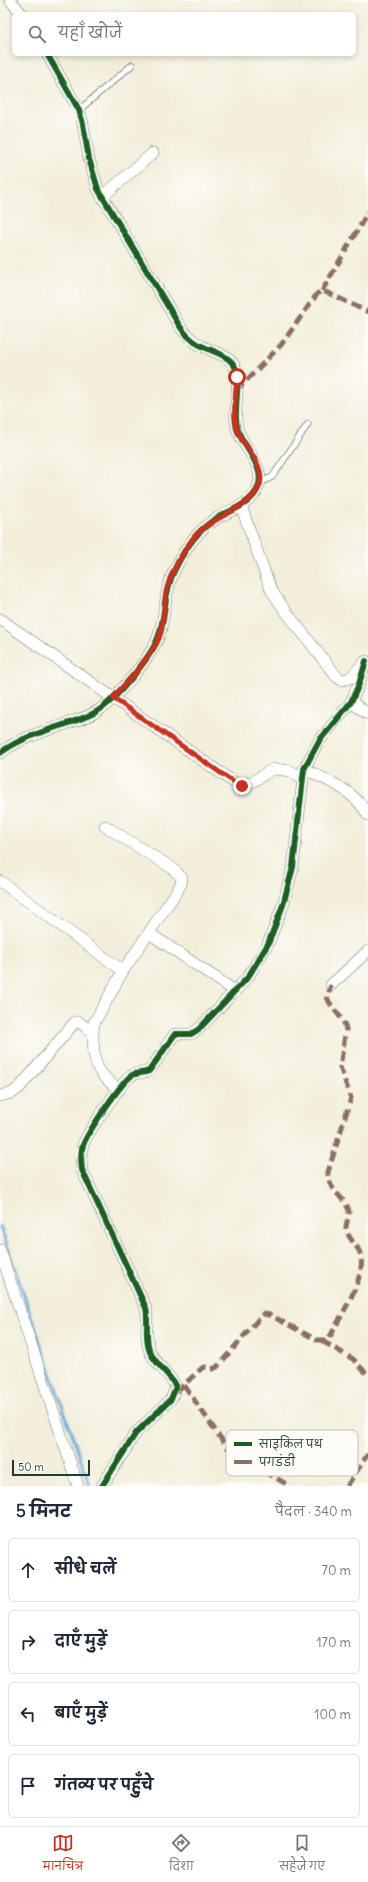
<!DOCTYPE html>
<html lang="hi">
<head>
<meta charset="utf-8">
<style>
  body { margin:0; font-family:Delius,"Playpen Sans Deva",sans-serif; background:#f2f2f3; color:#1f2937 }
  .scale { position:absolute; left:12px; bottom:10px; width:78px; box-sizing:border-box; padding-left:4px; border:2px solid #1f3d34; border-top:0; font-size:11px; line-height:14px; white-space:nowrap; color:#1f3d34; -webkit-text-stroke:3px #fdfcf7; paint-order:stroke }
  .stop { position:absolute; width:12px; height:12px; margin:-9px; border:3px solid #c8321e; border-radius:50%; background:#fff }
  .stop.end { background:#c8321e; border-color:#fff; box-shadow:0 1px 4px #0008 }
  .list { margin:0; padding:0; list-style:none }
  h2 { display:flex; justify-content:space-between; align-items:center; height:52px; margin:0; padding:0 16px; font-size:17px }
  h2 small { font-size:13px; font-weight:400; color:#747a83 }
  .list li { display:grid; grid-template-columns:26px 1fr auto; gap:12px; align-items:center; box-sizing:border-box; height:64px; margin:0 8px 8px; padding:0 8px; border:1px solid #e0e1e3; border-radius:6px }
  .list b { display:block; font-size:15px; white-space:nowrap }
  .list em { font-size:13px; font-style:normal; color:#747a83 }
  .icon { flex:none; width:22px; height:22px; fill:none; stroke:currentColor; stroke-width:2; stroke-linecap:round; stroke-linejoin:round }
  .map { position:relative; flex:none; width:368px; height:1486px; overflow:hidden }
  .search { position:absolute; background:#fff; box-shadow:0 2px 6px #0003; left:12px; right:12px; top:12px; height:44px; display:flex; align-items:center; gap:10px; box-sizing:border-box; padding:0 14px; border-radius:6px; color:#747a83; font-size:15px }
  .sheet { height:340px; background:#fff }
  nav { display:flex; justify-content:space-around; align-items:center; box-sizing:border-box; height:56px; border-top:1px solid #e0e1e3; background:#fff; font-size:11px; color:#747a83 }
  nav a { display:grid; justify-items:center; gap:2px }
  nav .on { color:#c8321e }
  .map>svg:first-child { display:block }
</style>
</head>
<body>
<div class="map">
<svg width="368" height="1486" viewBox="0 0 368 1486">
  <rect width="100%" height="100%" fill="#fdfcf7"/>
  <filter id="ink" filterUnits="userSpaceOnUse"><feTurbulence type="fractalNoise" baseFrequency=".025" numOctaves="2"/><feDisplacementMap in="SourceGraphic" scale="8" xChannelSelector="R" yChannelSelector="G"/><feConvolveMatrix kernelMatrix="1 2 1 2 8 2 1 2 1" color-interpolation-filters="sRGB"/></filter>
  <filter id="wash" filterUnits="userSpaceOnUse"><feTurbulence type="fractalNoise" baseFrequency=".012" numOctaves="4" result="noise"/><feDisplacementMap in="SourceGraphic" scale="16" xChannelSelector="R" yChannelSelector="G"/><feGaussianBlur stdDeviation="0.9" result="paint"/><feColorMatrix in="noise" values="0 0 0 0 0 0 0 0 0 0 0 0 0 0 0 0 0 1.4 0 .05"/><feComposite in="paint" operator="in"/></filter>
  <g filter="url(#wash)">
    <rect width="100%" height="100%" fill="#f2eeda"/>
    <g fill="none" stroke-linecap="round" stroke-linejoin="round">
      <path stroke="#62a6d7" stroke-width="3" d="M0 1226 90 1486"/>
    </g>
  </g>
  <g filter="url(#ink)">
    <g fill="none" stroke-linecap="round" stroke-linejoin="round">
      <g stroke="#697b6e" stroke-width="7">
        <g id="service">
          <path d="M79 110 132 65"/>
          <path d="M260 483 272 477 275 473 308 424"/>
        </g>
      </g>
      <g stroke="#697b6e" stroke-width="12">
        <g id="minor">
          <path d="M10 0 22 14"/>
          <path d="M102 197 153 153"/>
          <path d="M241 506 271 590 287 613 337 677 342 680 350 678 364 663"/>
          <path d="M0 619 235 783C250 789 261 774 274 769L291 771 303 780"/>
          <path d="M351 702 368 714"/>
          <path d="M0 753C19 739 41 732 63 725 76 720 91 717 102 708 118 696 153 655 159 635 166 614 164 591 174 571 184 550 197 530 217 518 229 511 244 507 253 496 272 473 246 452 238 431 231 413 243 379 234 365 227 354 210 351 198 344 190 339 184 333 179 325L98 189 89 159 83 124 79 110 47 54"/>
          <path d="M304 769C329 781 354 790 368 815"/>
          <path d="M105 826 172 868 182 878 181 884 177 891 123 971 94 1023C92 1034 93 1060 99 1070 104 1078 112 1084 119 1090"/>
          <path d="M0 881 123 971"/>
          <path d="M149 933 235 991"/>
          <path d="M331 985 368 951"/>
          <path d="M0 1096 12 1093 19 1088 75 1022H79L92 1032"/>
          <path d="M0 1250 78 1486"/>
          <path d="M102 1486 136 1433 171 1399 176 1387C170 1374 156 1365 150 1352 144 1339 149 1322 146 1308L82 1170C81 1162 80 1153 83 1145 88 1132 120 1084 131 1076 136 1072 143 1074 149 1071L175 1034H191L199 1029 248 977 268 944 283 905 293 867 304 769 319 741 351 702 359 684 366 661"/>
        </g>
      </g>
      <use href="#service" stroke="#fff" stroke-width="5.5"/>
      <use href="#minor" stroke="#fff" stroke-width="11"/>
      <g stroke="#8d6e63" stroke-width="5" stroke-dasharray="10 5" stroke-linecap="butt">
        <path d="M322 291 368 212"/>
        <path d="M236 391 281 345 317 294 322 291 328 293 368 312"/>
        <path d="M322 1341 353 1359 368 1375"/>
        <path d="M184 1385 226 1446 235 1455 290 1486"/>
        <path d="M176 1392 202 1368 206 1367 213 1369 217 1367 263 1314 270 1315 317 1340H327L331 1335C341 1315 368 1275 360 1253 357 1245 350 1240 347 1232 343 1224 352 1217 348 1208 342 1195 327 1189 328 1172L351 1098 340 1067 346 1029C343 1016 331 1009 327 997L331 985"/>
        <path d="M347 1486 368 1454"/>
      </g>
      <g stroke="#fdfcf7" stroke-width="8">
        <g id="cycleway">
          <path d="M0 753C19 739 41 732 63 725 76 720 91 717 102 708 118 696 153 655 159 635 166 614 164 591 174 571 184 550 197 530 217 518 229 511 244 507 253 496 272 473 246 452 238 431 231 413 243 379 234 365 227 354 210 351 198 344 190 339 184 333 179 325L98 189 89 159 83 124 79 110 47 54"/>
          <path d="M102 1486 136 1433 171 1399 176 1387C170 1374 156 1365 150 1352 144 1339 149 1322 146 1308L82 1170C81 1162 80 1153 83 1145 88 1132 120 1084 131 1076 136 1072 143 1074 149 1071L175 1034H191L199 1029 248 977 268 944 283 905 293 867 304 769 319 741 351 702 359 684 366 661"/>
        </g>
      </g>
      <use href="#cycleway" stroke="#1b5e20" stroke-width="6"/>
    </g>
  </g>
  <g fill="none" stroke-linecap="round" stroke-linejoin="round" filter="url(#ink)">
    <path stroke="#c8321e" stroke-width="5" d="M237 377C236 394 232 416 238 432 245 448 265 465 260 484 253 508 213 515 195 536 183 552 170 573 166 593 163 607 165 624 159 638 149 660 129 679 113 698L235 783 242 786"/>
  </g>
  <rect x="226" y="1430" width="132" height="46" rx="6" fill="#fdfcf7" stroke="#bac3bc" stroke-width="1"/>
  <rect x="234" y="1442" width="18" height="4" fill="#1b5e20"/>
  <rect x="234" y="1460" width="18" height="4" fill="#8d6e63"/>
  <g font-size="11" fill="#1f3d34">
    <text x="259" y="1448">साइकिल पथ</text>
    <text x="259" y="1466">पगडंडी</text>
  </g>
</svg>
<div class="scale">50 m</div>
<div class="stop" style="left:237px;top:377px"></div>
<div class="stop end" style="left:242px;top:786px"></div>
<div class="search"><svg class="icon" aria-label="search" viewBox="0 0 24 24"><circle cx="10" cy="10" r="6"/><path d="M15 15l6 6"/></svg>यहाँ खोजें</div>
</div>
<section class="sheet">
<h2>5 मिनट<small>पैदल · 340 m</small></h2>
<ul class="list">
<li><svg class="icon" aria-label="ahead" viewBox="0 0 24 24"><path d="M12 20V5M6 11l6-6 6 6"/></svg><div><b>सीधे चलें</b></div><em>70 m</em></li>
<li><svg class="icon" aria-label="right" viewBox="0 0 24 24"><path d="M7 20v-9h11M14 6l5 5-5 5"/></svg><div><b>दाएँ मुड़ें</b></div><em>170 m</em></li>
<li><svg class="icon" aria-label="left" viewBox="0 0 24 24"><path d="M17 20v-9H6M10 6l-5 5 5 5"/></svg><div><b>बाएँ मुड़ें</b></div><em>100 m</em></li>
<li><svg class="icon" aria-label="arrive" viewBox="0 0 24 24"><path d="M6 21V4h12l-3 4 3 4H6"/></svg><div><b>गंतव्य पर पहुँचे</b></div></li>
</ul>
</section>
<nav>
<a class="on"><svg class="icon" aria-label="map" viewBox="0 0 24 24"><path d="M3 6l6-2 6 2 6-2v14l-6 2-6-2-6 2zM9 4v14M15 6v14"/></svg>मानचित्र</a>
<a><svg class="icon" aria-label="directions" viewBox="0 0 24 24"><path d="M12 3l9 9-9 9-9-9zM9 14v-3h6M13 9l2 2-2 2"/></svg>दिशा</a>
<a><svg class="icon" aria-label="saved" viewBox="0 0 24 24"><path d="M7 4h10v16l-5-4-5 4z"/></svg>सहेजे गए</a>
</nav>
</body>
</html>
